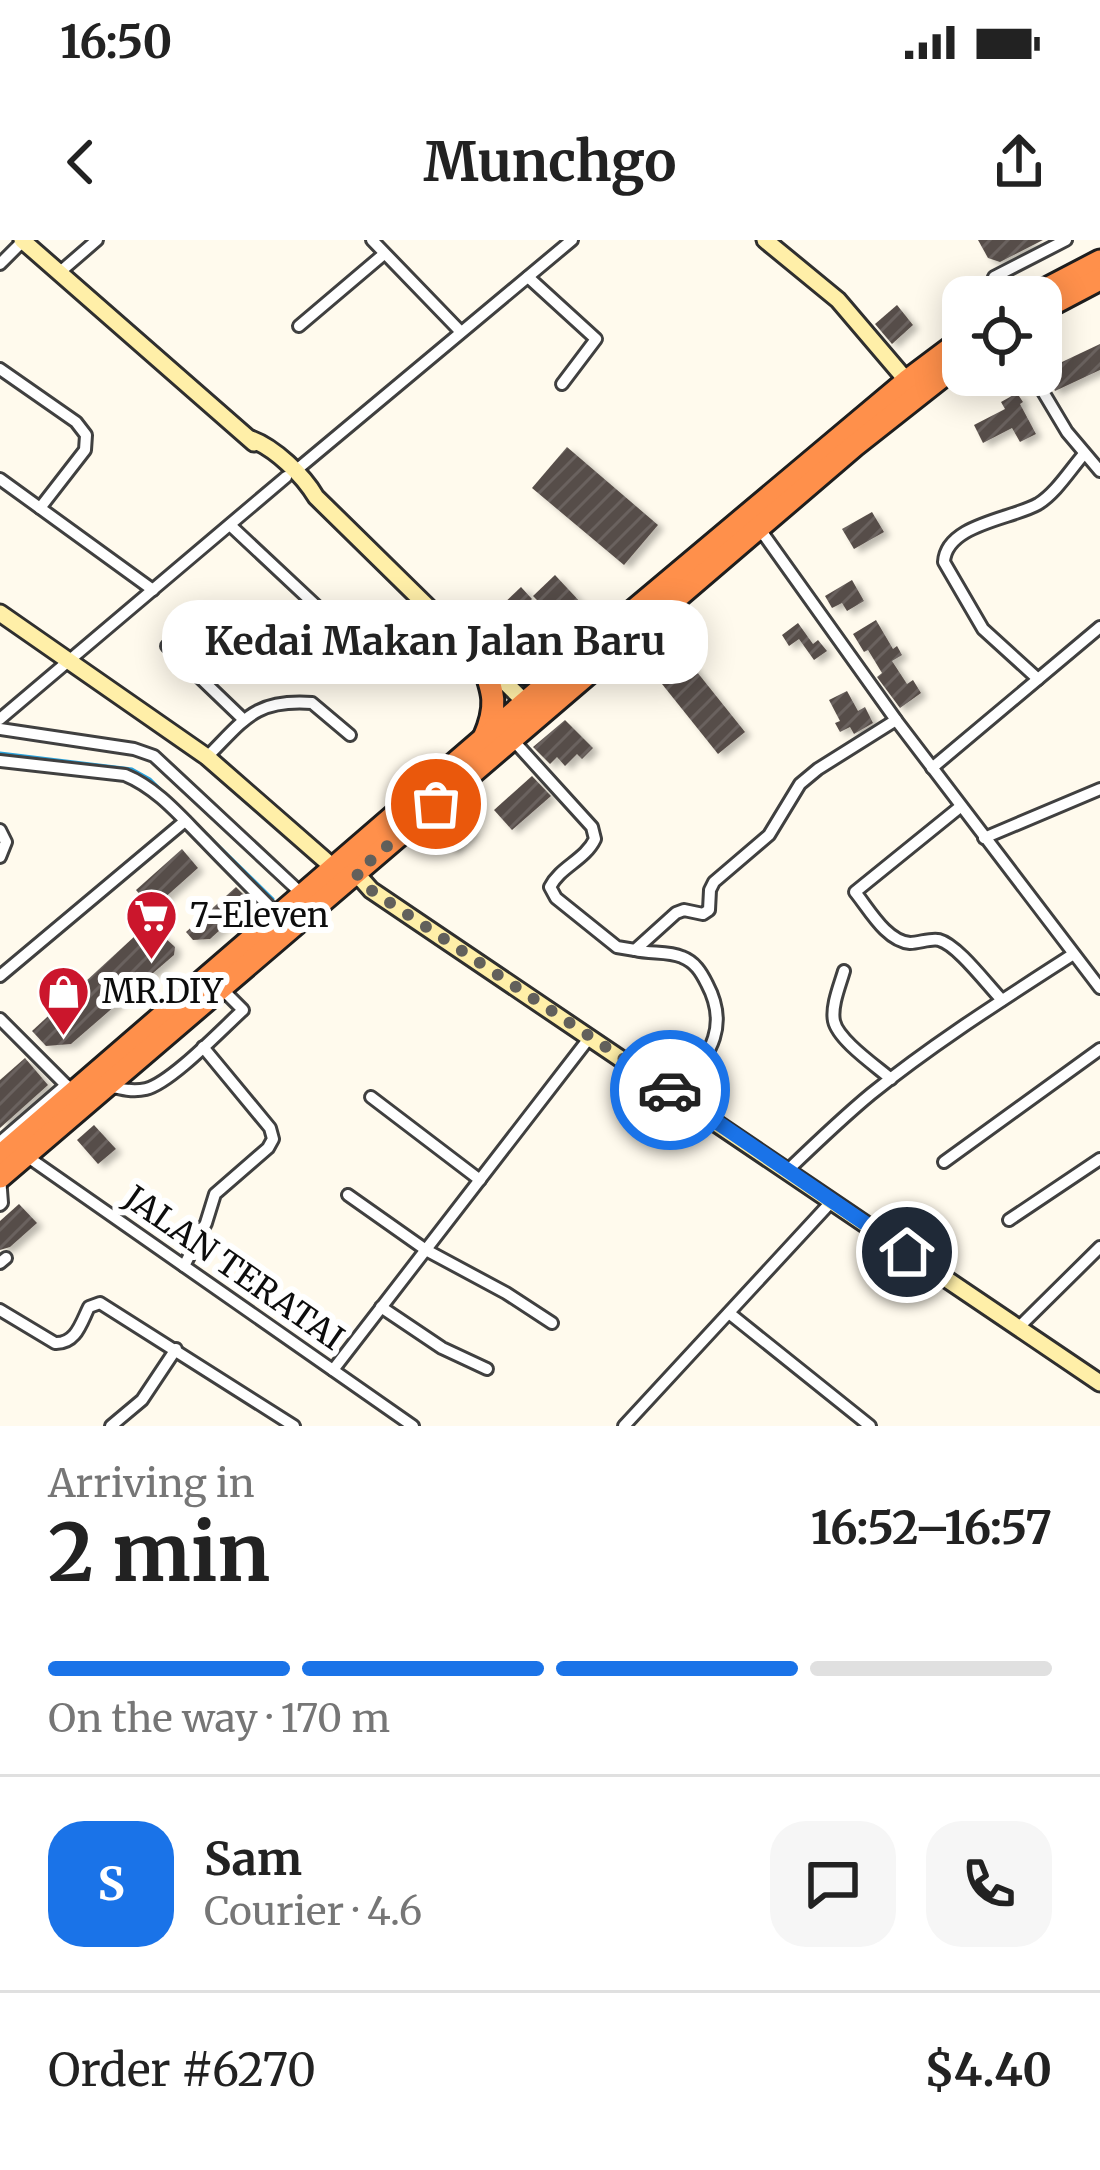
<!DOCTYPE html>
<meta charset="utf-8">
<style>
body{margin:0;font-family:Merriweather,serif;background:#f6f6f6;color:#222;height:100vh;display:flex;flex-direction:column;font-size:45px;white-space:nowrap}
*{box-sizing:border-box;margin:0}
p{font-size:39px;color:#767676}
.icon{flex:none;width:66px;height:66px;fill:none;stroke:currentColor;stroke-width:2;stroke-linecap:round;stroke-linejoin:round}
.map{position:relative;height:1186px;overflow:hidden}
.panel{display:flex;flex-direction:column;background:#fff;flex:1}
.panel>*{flex:none}
.tools{position:absolute;left:942px;top:36px;display:grid;gap:24px}
.tools a{display:grid;place-items:center;width:120px;height:120px;border-radius:24px;background:#fff;box-shadow:0 6px 30px #0003;font-size:60px}
.pin{position:absolute;display:grid;place-items:center;width:102px;height:102px;color:#fff;margin:-51px;border:6px solid #fff;border-radius:50%;box-shadow:0 3px 12px #0007}
.courier{position:absolute;display:grid;place-items:center;width:120px;height:120px;margin:-60px;border:9px solid #1a73e8;border-radius:50%;background:#fff;color:#222;box-shadow:0 3px 15px #0007}
.bubble{position:absolute;height:84px;border-radius:36px;background:#fff;box-shadow:0 6px 30px #0003;font-size:39px;font-weight:700;line-height:84px;text-align:center}
.headline em{font-style:normal;font-weight:700}
.headline div{display:flex;flex-direction:column-reverse}
.headline{display:flex;align-items:center;justify-content:space-between;height:204px;padding:0 48px}
h1{font-size:78px;font-weight:700;line-height:90px}
.bar{display:grid;grid-template-columns:repeat(4,1fr);gap:18px 12px;align-content:center;height:144px;padding:0 48px}
.bar i{height:15px;border-radius:9px;background:#e0e0e0}
.bar .selected{background:#1a73e8}
.bar p{grid-column:span 4}
.line{display:flex;align-items:center;gap:30px;padding:0 48px;border-top:3px solid #e0e0e0}
.line div{flex:1}
.round{display:grid;place-items:center;flex:none;width:126px;height:126px;border-radius:36px;background:#f6f6f6}
.status{display:flex;justify-content:space-between;align-items:center;height:84px;padding:0 60px;background:#fff;direction:ltr}
.status svg{height:33px;fill:currentColor}
header{display:flex;justify-content:space-between;align-items:center;height:156px;padding:0 48px;background:#fff;font-size:54px;font-weight:700}
.map>svg:first-child{display:block}
.lines{fill:none;stroke-linecap:round;stroke-linejoin:round}
.stream{stroke:#2aa2db;stroke-width:3}
.building{fill:url(#building-hatch);filter:url(#shadow)}
.street-casing{stroke:#404040;stroke-width:16}
.secondary-casing{stroke:#2f2f2f;stroke-width:21}
.highway-casing{stroke:#1e1e1e;stroke-width:27}
.street{stroke:#fff;stroke-width:10}
.secondary{stroke:#ffefa8;stroke-width:15}
.highway{stroke:#ff904b;stroke-width:21}
.done{stroke:#62605b;stroke-width:12;stroke-dasharray:0 21.6}
.route{stroke:#1a73e8;stroke-width:15}
.labels{text-anchor:middle;dominant-baseline:central;stroke-width:12;stroke-linejoin:round;paint-order:stroke}
.poi-label{font-size:33px;fill:#0d0d0d;stroke:#fff;text-anchor:start}
.street-label{font-size:33px;fill:#0d0d0d;stroke:#fff}
</style>
<div class="status"><b>16:50</b><svg viewBox="0 0 49 12"><path d="M0 12V9h3v3zM5 12V6h3v6zM10 12V3h3v9zM15 12V0h3v12zM26 1h20v11H26zM47 4h2v5h-2z"/></svg></div>
<header><svg class="icon" aria-label="back" viewBox="0 0 24 24"><path d="M15 5l-7 7 7 7"/></svg>Munchgo<svg class="icon" aria-label="share" viewBox="0 0 24 24"><path d="M12 15V3M7 8l5-5 5 5M5 13v7h14v-7"/></svg></header>
<div class="map">
<svg width="1100" height="1186" viewBox="0 0 1100 1186">
<defs>
<pattern id="building-hatch" width="6" height="6" patternUnits="userSpaceOnUse" patternTransform="scale(3)"><rect width="6" height="6" fill="#574d48"/><path d="M-1 1l2-2M0 6l6-6M5 7l2-2" fill="none" stroke="#6a625e"/></pattern>
<filter id="shadow"><feDropShadow dx="6" dy="4" stdDeviation="3" flood-color="#0004"/></filter>
</defs>
<rect width="100%" height="100%" fill="#fffaed"/>
<g class="lines">
<polyline class="stream" points="0,513 132,529 150,539 273,659"/>
</g>
<g class="building">
<polygon points="978,0 1043,0 1000,22 988,18"/>
<polygon points="897,65 913,85 892,104 875,84"/>
<polygon points="1100,104 1100,130 1055,151 1045,130"/>
<polygon points="1017,153 1023,162 1020,164 1036,194 1020,202 1012,188 983,203 974,185 1005,169 1001,162"/>
<polygon points="567,207 658,285 624,325 532,248"/>
<polygon points="872,272 884,292 854,309 842,289"/>
<polygon points="555,335 583,365 562,386 533,356"/>
<polygon points="852,340 864,361 847,371 842,363 832,368 825,356"/>
<polygon points="521,347 532,359 513,378 501,366"/>
<polygon points="876,380 893,409 897,406 902,415 892,421 907,444 913,440 921,453 900,468 877,437 882,433 868,410 864,412 853,394"/>
<polygon points="798,383 813,404 818,400 827,411 814,420 799,399 789,406 782,395"/>
<polygon points="507,384 528,406 518,416 500,410 491,400"/>
<polygon points="689,422 745,492 718,514 662,444"/>
<polygon points="847,451 858,471 865,467 873,483 854,494 850,487 840,492 835,483 840,481 829,460"/>
<polygon points="565,480 593,508 582,519 577,514 565,526 557,517 550,524 533,507"/>
<polygon points="532,536 551,556 512,590 494,570"/>
<polygon points="453,570 472,592 452,610 433,588"/>
<polygon points="182,609 198,628 152,669 136,650"/>
<polygon points="236,647 251,662 210,699 193,700 186,692"/>
<polygon points="149,683 175,707 174,715 71,804 46,806 32,791"/>
<polygon points="25,818 48,845 0,888 0,840"/>
<polygon points="94,885 116,909 98,924 77,900"/>
<polygon points="19,964 37,983 10,1007 0,1010 0,981"/>
</g>
<g class="lines">
<defs>
<g id="street">
<polyline points="372,0 460,91"/>
<polyline points="0,24 23,1"/>
<polyline points="60,32 97,0"/>
<polyline points="528,37 596,99 562,144"/>
<polyline points="1006,57 994,37 1066,0"/>
<polyline points="299,86 384,14"/>
<polyline points="0,129 76,182 86,195 85,210 40,268"/>
<polyline points="1033,135 1067,192 1100,231"/>
<polyline points="294,232 572,0"/>
<polyline points="0,239 153,350"/>
<polyline points="230,285 341,389"/>
<polyline points="759,288 896,480 1100,748"/>
<polyline points="167,406 244,480"/>
<path d="M 1038,439 L 983,389 L 944,322 C 946,284 1012,279 1038,264 C 1056,253 1070,230 1084,214"/>
<polyline points="0,479 286,237"/>
<polyline points="0,489 134,509 154,516 303,655"/>
<path d="M 513,500 L 592,587 L 595,599 C 585,620 560,627 550,647 L 556,658 L 617,707 L 635,710 L 676,673 L 684,670 L 703,674 L 709,670 L 710,650 L 714,642 L 769,595 L 800,544 L 818,529 L 896,480"/>
<path d="M 207,517 C 245,479 255,459 312,463 L 350,495"/>
<path d="M 0,521 L 125,535 C 157,548 181,577 205,601 C 229,626 254,651 278,675"/>
<polyline points="932,528 1100,387"/>
<path d="M 960,567 L 855,652 C 869,669 886,701 910,703 C 919,703 931,698 939,700 C 958,705 988,746 1002,760"/>
<polyline points="0,590 6,602 0,617"/>
<polyline points="984,598 1100,549"/>
<path d="M 635,710 C 650,714 668,711 682,717 C 695,722 701,732 707,744 C 732,791 705,818 678,855"/>
<path d="M 844,731 C 840,745 831,766 834,781 C 838,800 876,826 891,839"/>
<polyline points="0,736 185,581"/>
<polyline points="0,779 73,852"/>
<path d="M 109,846 C 121,849 133,852 146,849 C 171,843 222,789 243,770 L 221,748"/>
<polyline points="371,857 480,940"/>
<polyline points="0,902 66,845"/>
<polyline points="25,915 413,1186"/>
<polyline points="944,922 1100,809"/>
<path d="M 788,930 C 815,904 842,878 871,854 C 934,803 1004,759 1072,715"/>
<polyline points="348,955 426,1010 506,1053 552,1083"/>
<polyline points="0,965 2,963 0,937"/>
<polyline points="1009,980 1100,919"/>
<polyline points="0,1023 6,1018"/>
<polyline points="184,1026 206,983 215,954 268,908 273,899 270,888 203,807"/>
<polyline points="381,1067 442,1108 487,1129"/>
<path d="M 0,1070 L 55,1103 C 76,1104 81,1083 89,1067 L 100,1063 L 294,1186"/>
<polyline points="729,1073 870,1186"/>
<polyline points="1019,1087 1100,1007"/>
<polyline points="333,1130 590,797"/>
<polyline points="111,1186 142,1160 176,1109"/>
<polyline points="624,1186 832,961"/>
</g>
<g id="secondary">
<polyline points="22,0 254,203"/>
<polyline points="765,0 838,60 907,141"/>
<path d="M 251,199 C 275,208 303,235 316,257 L 529,466"/>
<polyline points="0,373 207,517 334,628"/>
<polyline points="356,633 371,650 1100,1143"/>
</g>
<g id="highway">
<polyline points="1031,57 1100,21"/>
<polyline points="1041,70 1100,39"/>
<path d="M 481,418 C 493,451 499,464 484,498"/>
<path d="M 481,418 C 513,432 526,437 561,430"/>
<polyline points="0,916 563,430 907,141 963,99"/>
<polyline points="0,937 854,206 963,120"/>
</g>
</defs>
<use href="#street" class="street-casing"/>
<use href="#secondary" class="secondary-casing"/>
<use href="#highway" class="highway-casing"/>
<use href="#street" class="street"/>
<use href="#secondary" class="secondary"/>
<use href="#highway" class="highway"/>
</g>
<g class="lines">
<polyline class="done" points="436,564 356,633 371,650 670,850"/>
<polyline class="route" points="670,850 907,1012"/>
</g>
<defs>
<symbol id="supermarket-pin" viewBox="-11 -11 22 30"><path d="M0 17L-7.5 6A9.5 9.5 0 1 1 7.5 6Z" fill="#cb162c" stroke="#fff"/><path d="M-6-5.5h2.5l.6 2H6L4.5 2H-2.5L-4.4-4H-6ZM-1.5 3.2a1.3 1.3 0 1 0 .1 0ZM3 3.2a1.3 1.3 0 1 0 .1 0Z" fill="#fff"/></symbol>
<symbol id="shop-pin" viewBox="-11 -11 22 30"><path d="M0 17L-7.5 6A9.5 9.5 0 1 1 7.5 6Z" fill="#cb162c" stroke="#fff"/><path d="M-5-2.5h2.3a2.7 3.5 0 0 1 5.4 0H5L5.5 6h-11ZM-1.5-2.5h3a1.5 2.3 0 0 0-3 0Z" fill="#fff"/></symbol>
</defs>
<g fill-rule="evenodd">
<use href="#supermarket-pin" x="122" y="646" width="59" height="81"/>
<use href="#shop-pin" x="34" y="722" width="59" height="81"/>
</g>
<g class="labels">
<g class="poi-label">
<text x="190" y="675">7-Eleven</text>
<text x="102" y="751">MR.DIY</text>
</g>
<g class="street-label">
<text transform="translate(234 1028) rotate(35)">JALAN TERATAI</text>
</g>
</g>
</svg>
<div class="tools">
<a><svg class="icon" aria-label="locate" viewBox="0 0 24 24"><circle cx="12" cy="12" r="6"/><path d="M12 2v4M12 18v4M2 12h4M18 12h4"/></svg></a>
</div>
<div class="pin" style="left:436px;top:564px;background:#ea580c"><svg class="icon" aria-label="bag" viewBox="0 0 24 24"><path d="M5 8h14l-1 12H6zM9 8a3 3 0 0 1 6 0"/></svg></div>
<div class="pin" style="left:907px;top:1012px;background:#1f2937"><svg class="icon" aria-label="home" viewBox="0 0 24 24"><path d="M3 11l9-7 9 7M6 9v11h12V9"/></svg></div>
<div class="courier" style="left:670px;top:850px"><svg class="icon" aria-label="car" viewBox="0 0 24 24"><path d="M5 17H2v-5l4-1 3-4h7l3 4 3 1v5h-3M9 17h6M6 11h13"/><circle cx="7" cy="17" r="2"/><circle cx="17" cy="17" r="2"/></svg></div>
<div class="bubble" style="left:162px;top:360px;width:546px">Kedai Makan Jalan Baru</div>
</div>
<section class="panel">
<div class="headline"><div><h1>2 min</h1><p>Arriving in</p></div><em>16:52–16:57</em></div>
<div class="bar"><i class="selected"></i><i class="selected"></i><i class="selected"></i><i></i><p>On the way · 170 m</p></div>
<div class="line" style="height:216px"><b class="round" style="background:#1a73e8;color:#fff">S</b><div><b>Sam</b><p>Courier · 4.6</p></div><a class="round"><svg class="icon" aria-label="chat" viewBox="0 0 24 24"><path d="M4 5h16v11H9l-5 4z"/></svg></a><a class="round"><svg class="icon" aria-label="phone" viewBox="0 0 24 24"><path d="M5 4h4l2 5-3 2q2 4 5 5l2-3 5 2v4C11 20 4 13 5 4z"/></svg></a></div>
<div class="line" style="height:156px"><div>Order #6270</div><b>$4.40</b></div>
</section>
